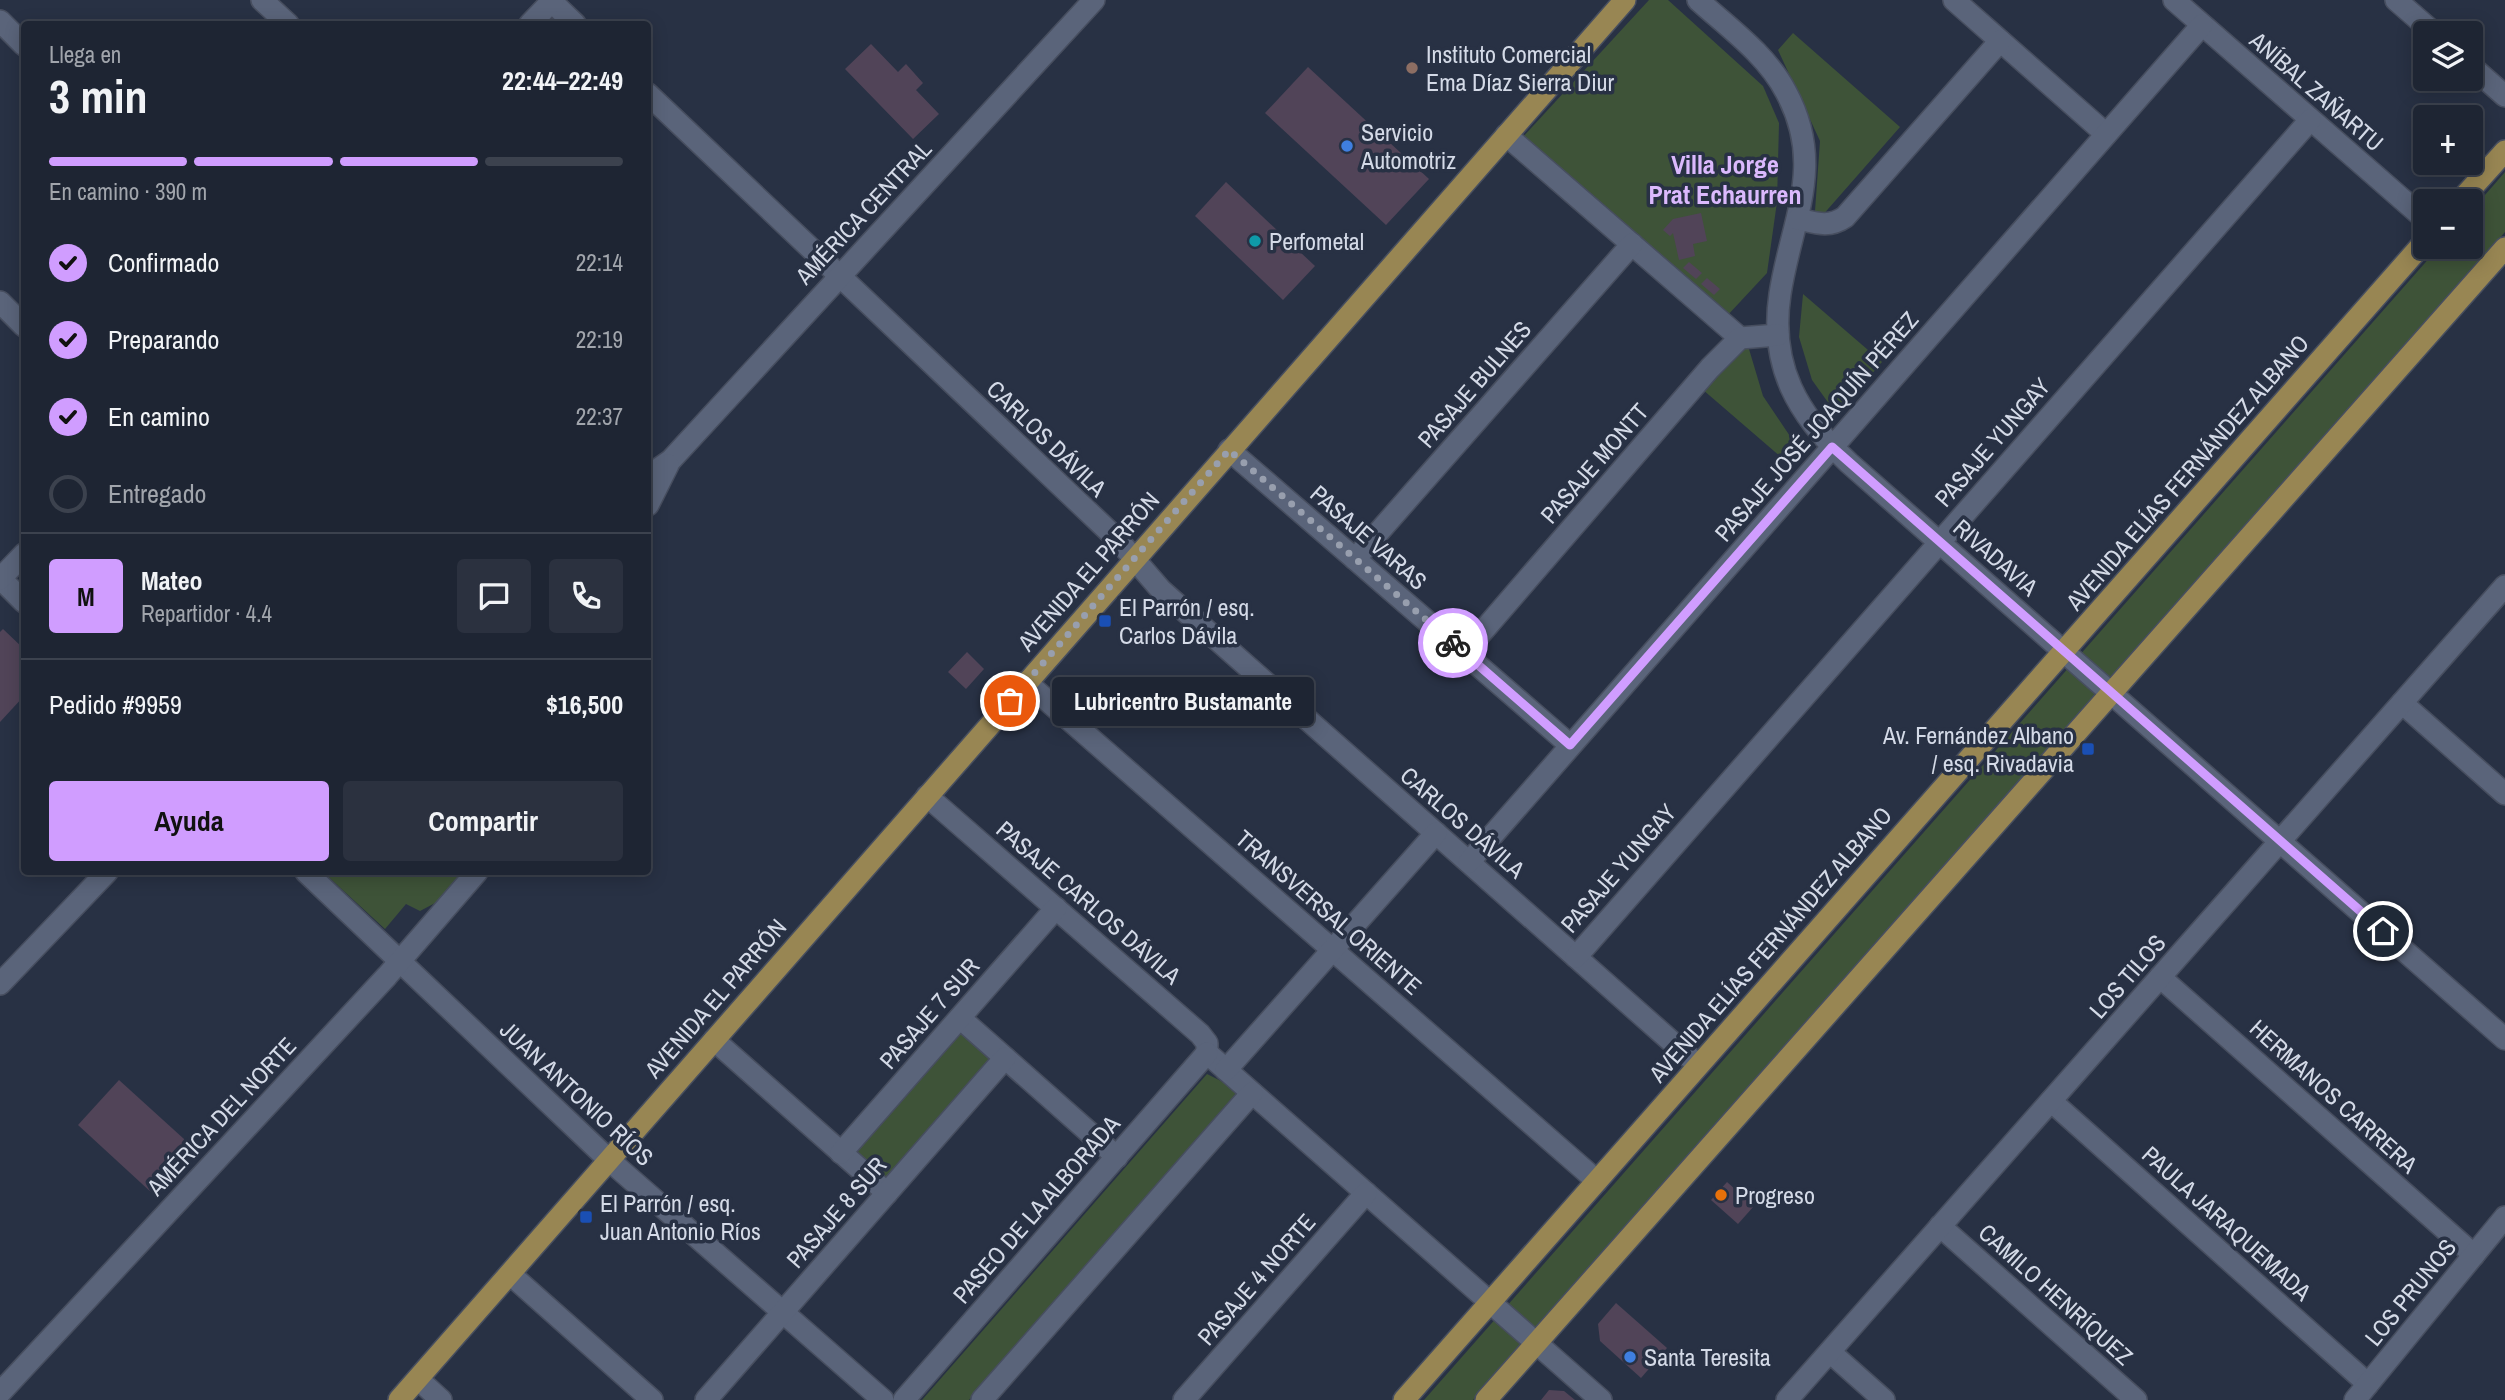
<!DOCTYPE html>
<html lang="es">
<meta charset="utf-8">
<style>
body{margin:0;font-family:"Archivo Narrow",sans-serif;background:#2b313f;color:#f1f3f6;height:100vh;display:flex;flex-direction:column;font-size:26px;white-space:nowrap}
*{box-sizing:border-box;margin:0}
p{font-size:23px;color:#a1a5ac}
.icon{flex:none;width:38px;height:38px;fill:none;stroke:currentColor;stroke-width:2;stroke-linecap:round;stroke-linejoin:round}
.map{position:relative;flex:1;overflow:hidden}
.drawer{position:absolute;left:21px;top:21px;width:630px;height:854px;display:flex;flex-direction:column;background:#1e2533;border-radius:7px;box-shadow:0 4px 18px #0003,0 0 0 2px #3c424e}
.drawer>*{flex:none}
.fabs{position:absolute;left:2413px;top:21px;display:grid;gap:14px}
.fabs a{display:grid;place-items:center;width:70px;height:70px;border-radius:7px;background:#1e2533;box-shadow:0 4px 18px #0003,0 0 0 2px #3c424e;font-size:35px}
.pin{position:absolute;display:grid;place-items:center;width:60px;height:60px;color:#fff;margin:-30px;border:4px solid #fff;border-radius:50%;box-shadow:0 2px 7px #0007}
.courier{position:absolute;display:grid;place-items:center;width:70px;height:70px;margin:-35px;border:5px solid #d09dff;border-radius:50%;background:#fff;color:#222;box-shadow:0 2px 9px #0007}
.bubble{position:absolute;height:49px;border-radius:7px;background:#1e2533;box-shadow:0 4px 18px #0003,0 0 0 2px #3c424e;font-size:23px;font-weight:700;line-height:49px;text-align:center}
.summary em{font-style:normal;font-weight:700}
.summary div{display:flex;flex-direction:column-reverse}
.summary{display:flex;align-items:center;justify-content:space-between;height:119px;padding:0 28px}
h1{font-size:46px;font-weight:700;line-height:52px}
.bar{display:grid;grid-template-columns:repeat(4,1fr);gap:10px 7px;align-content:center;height:84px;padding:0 28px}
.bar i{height:9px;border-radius:5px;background:#3c424e}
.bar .active{background:#d09dff}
.bar p{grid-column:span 4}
.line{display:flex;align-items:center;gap:18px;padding:0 28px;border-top:2px solid #3c424e}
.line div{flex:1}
.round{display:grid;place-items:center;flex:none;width:74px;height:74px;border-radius:7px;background:#2b313f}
ol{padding:0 28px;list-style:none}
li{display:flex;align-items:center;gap:21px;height:77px}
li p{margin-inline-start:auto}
li .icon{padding:7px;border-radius:50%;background:#d09dff;color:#111;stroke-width:4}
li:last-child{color:#a1a5ac}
li i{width:38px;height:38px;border:4px solid #3c424e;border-radius:50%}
.action{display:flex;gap:14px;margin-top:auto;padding:14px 28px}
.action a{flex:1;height:80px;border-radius:7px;background:#d09dff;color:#111;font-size:28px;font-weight:700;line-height:80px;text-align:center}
.action a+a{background:#2b313f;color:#f1f3f6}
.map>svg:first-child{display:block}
.green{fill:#3e5338}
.building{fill:#514458}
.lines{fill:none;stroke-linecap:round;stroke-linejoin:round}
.minor-casing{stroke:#474e5f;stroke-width:24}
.major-casing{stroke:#474e5f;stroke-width:24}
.minor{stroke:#5a647a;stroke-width:21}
.major{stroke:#988653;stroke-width:21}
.done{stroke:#989fae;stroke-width:7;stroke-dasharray:0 12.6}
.route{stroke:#d09dff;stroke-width:9}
.education-dot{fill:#8d6e63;stroke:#283144;stroke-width:2.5}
.shop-dot{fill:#3f7fe0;stroke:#283144;stroke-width:2.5}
.culture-dot{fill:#0f9aa8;stroke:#283144;stroke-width:2.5}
.transit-dot{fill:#1a4fb4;stroke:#283144;stroke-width:2.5}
.food-dot{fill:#e8710a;stroke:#283144;stroke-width:2.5}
.labels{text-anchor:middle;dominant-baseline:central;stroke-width:7;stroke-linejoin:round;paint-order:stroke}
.poi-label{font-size:24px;fill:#d4dae7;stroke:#283144;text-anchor:start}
.street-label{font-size:24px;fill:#d4dae7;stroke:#283144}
.neighbourhood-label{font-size:26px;font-weight:bold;fill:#dbb9fd;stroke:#283144}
</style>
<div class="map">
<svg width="2505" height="1400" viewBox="0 0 2505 1400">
<rect width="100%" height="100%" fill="#283144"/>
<g class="green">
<polygon points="1649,0 1668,0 1763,86 1779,123 1777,202 1767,273 1726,317 1521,139"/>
<polygon points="1793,33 1900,127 1814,225 1820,141 1778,50"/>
<polygon points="2505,172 2505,232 1473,1400 1424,1400 2439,247 2471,247 2471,211"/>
<polygon points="1803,294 1882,362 1837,415 1812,380 1799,337"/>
<polygon points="1746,339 1763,396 1800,451 1790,465 1702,389"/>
<polygon points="323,872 463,872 439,901 420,911 406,904 385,929"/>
<polygon points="960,1030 995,1061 889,1182 854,1151"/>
<polygon points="1207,1074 1239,1090 969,1400 922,1400"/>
</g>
<g class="building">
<polygon points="871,44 898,72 906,64 923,83 916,90 939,114 913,139 845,69"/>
<polygon points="1308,67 1429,179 1386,225 1265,113"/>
<polygon points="1226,182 1315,266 1283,300 1195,216"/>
<polygon points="1701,213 1707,241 1693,244 1695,256 1679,260 1673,233 1670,236 1663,230 1673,219"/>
<polygon points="1689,262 1702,273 1696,279 1683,268"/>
<polygon points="1707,278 1720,289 1714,295 1701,284"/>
<polygon points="3,629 24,649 24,696 0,722 0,632"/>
<polygon points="967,652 984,669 966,689 948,672"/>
<polygon points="119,1080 195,1149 153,1194 78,1125"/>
<polygon points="1727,1182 1754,1206 1738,1224 1711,1200"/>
<polygon points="1616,1303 1667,1348 1641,1378 1600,1341 1598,1324"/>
<polygon points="1549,1390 1564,1391 1575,1400 1541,1400"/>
</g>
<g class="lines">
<defs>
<g id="minor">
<polyline points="262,0 288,24"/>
<polyline points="550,0 575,24"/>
<path d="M 1698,0 C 1729,28 1767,55 1786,92 C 1826,166 1791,221 1780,294 C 1769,367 1798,415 1849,463 L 2505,1039"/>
<polyline points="1954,0 2106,134"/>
<polyline points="2174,0 2426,220"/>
<polyline points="2396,0 2434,33"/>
<polyline points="0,21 24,45"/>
<polyline points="530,24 553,0"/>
<polyline points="2471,66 2505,96"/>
<polyline points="648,94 1118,540 1161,590 1698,1065"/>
<polyline points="1506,135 1740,338"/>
<path d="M 1798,219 C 1816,223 1829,228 1845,217 L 2000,41"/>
<polyline points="0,302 24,326"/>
<polyline points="1229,450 1570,745"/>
<polyline points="648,476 671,460 1094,0"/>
<polyline points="648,505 668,465"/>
<polyline points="1355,559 1632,244"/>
<polyline points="0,578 24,602"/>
<polyline points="0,579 24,554"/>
<polyline points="1464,653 1710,368 1740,338 1778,335"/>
<polyline points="1026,682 1597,1181"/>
<polyline points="2402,703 2505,794"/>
<polyline points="927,796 1200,1034 1207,1043 1207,1053"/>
<polyline points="1469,862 2202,25"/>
<polyline points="306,872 609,1160 883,1400"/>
<polyline points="1576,957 2310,120"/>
<polyline points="2160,977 2474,1255"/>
<polyline points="0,984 107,872"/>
<polyline points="960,1018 1117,1157"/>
<polyline points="714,1040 887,1193"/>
<polyline points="1207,1053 1601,1400"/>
<polyline points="1226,1070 1436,833"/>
<polyline points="2051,1101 2368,1384"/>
<polyline points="841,1153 1056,908"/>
<polyline points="1940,1226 2136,1400"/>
<polyline points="510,1274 652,1400"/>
<polyline points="1830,1352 1884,1400"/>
<polyline points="418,1379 441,1400"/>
<polyline points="0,1393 387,976 477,872"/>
<polyline points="706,1400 1005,1058"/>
<polyline points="904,1400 1207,1053"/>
<polyline points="982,1400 1252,1093"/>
<polyline points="1184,1400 1366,1193"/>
<polyline points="1787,1400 2505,586"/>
<polyline points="2355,1400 2505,1217"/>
</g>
<g id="major">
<polyline points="2460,201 2505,151"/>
<polyline points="399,1400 1625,0"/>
<polyline points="1404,1400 2426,240"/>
<polyline points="1486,1400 2505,248"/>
</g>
</defs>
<use href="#minor" class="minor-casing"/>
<use href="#major" class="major-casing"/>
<use href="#minor" class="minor"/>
<use href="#major" class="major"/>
</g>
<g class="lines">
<polyline class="done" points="1010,701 1229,450 1453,643"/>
<polyline class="route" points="1453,643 1570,745 1832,447 2383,931"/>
</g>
<circle class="education-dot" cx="1412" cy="68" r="7"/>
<g class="shop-dot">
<circle cx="1347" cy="146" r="7"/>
<circle cx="1630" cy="1357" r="7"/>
</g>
<circle class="culture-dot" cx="1255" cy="241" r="7"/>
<g class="transit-dot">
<rect x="1098" y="614" width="14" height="14" rx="3.5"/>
<rect x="2081" y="742" width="14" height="14" rx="3.5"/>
<rect x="579" y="1210" width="14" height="14" rx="3.5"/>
</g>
<circle class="food-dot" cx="1721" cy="1195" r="7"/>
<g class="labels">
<g class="poi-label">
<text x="1426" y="54">Instituto Comercial<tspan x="1426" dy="28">Ema Díaz Sierra Diur</tspan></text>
<text x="1361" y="132">Servicio<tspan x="1361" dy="28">Automotriz</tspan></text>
<text x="1269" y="241">Perfometal</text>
<text x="1119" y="607">El Parrón / esq.<tspan x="1119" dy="28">Carlos Dávila</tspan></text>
<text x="2074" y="735" text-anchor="end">Av. Fernández Albano<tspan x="2074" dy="28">/ esq. Rivadavia</tspan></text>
<text x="1735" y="1195">Progreso</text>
<text x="600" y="1203">El Parrón / esq.<tspan x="600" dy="28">Juan Antonio Ríos</tspan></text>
<text x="1644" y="1357">Santa Teresita</text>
</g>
<g class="street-label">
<text transform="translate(2317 91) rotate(41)">ANÍBAL ZAÑARTU</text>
<text transform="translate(863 212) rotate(-47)">AMÉRICA CENTRAL</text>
<text transform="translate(1474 384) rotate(-49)">PASAJE BULNES</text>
<text transform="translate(1816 426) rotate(-49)">PASAJE JOSÉ JOAQUÍN PÉREZ</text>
<text transform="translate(1047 438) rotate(44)">CARLOS DÁVILA</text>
<text transform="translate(1992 442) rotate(-49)">PASAJE YUNGAY</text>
<text transform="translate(1594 463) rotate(-49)">PASAJE MONTT</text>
<text transform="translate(2187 472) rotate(-49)">AVENIDA ELÍAS FERNÁNDEZ ALBANO</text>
<text transform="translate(1369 537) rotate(41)">PASAJE VARAS</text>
<text transform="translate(1996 557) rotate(41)">RIVADAVIA</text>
<text transform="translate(1088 571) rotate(-49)">AVENIDA EL PARRÓN</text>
<text transform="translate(1463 822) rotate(41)">CARLOS DÁVILA</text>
<text transform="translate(1618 868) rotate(-49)">PASAJE YUNGAY</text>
<text transform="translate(1089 902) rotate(41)">PASAJE CARLOS DÁVILA</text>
<text transform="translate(1329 912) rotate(41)">TRANSVERSAL ORIENTE</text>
<text transform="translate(1770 944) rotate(-49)">AVENIDA ELÍAS FERNÁNDEZ ALBANO</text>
<text transform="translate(2127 976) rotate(-49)">LOS TILOS</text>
<text transform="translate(715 998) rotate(-49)">AVENIDA EL PARRÓN</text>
<text transform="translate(929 1013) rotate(-49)">PASAJE 7 SUR</text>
<text transform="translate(577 1093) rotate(43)">JUAN ANTONIO RÍOS</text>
<text transform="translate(2334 1096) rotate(42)">HERMANOS CARRERA</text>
<text transform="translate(221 1116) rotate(-47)">AMÉRICA DEL NORTE</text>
<text transform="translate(1036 1209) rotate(-49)">PASEO DE LA ALBORADA</text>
<text transform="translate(836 1212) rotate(-49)">PASAJE 8 SUR</text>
<text transform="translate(2227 1223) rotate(42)">PAULA JARAQUEMADA</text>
<text transform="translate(1256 1279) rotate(-49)">PASAJE 4 NORTE</text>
<text transform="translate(2410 1292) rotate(-51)">LOS PRUNOS</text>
<text transform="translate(2056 1294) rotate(42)">CAMILO HENRÍQUEZ</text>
</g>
<g class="neighbourhood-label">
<text x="1725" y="164">Villa Jorge<tspan x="1725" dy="30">Prat Echaurren</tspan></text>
</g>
</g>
</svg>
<div class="fabs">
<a><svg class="icon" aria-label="layers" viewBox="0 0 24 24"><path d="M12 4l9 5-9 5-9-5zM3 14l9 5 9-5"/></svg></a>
<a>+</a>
<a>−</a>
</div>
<div class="pin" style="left:1010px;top:701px;background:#ea580c"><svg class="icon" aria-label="bag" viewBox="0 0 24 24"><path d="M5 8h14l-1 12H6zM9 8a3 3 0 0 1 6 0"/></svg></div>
<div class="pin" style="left:2383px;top:931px;background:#1f2937"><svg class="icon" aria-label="home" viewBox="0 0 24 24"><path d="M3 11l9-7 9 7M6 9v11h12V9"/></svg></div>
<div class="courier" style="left:1453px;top:643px"><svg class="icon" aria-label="bike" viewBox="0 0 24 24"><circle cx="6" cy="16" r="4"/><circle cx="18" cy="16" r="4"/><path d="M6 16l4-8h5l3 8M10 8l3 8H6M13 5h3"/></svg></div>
<div class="bubble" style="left:1052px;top:677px;width:262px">Lubricentro Bustamante</div>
<section class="drawer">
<div class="summary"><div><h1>3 min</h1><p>Llega en</p></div><em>22:44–22:49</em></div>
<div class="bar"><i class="active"></i><i class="active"></i><i class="active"></i><i></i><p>En camino · 390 m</p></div>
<ol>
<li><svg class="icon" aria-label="check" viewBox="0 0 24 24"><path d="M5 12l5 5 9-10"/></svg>Confirmado<p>22:14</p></li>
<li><svg class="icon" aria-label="check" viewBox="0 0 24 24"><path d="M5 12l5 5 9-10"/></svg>Preparando<p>22:19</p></li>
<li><svg class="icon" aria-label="check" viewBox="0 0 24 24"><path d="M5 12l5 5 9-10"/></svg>En camino<p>22:37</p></li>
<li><i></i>Entregado</li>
</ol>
<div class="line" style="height:126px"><b class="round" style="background:#d09dff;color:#111">M</b><div><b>Mateo</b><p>Repartidor · 4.4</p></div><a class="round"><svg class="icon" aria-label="chat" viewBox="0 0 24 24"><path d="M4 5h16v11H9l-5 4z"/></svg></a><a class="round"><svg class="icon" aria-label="phone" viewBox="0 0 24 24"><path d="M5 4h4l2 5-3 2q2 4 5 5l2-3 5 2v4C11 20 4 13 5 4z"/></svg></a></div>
<div class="line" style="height:91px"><div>Pedido #9959</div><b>$16,500</b></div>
<div class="action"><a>Ayuda</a><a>Compartir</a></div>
</section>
</div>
